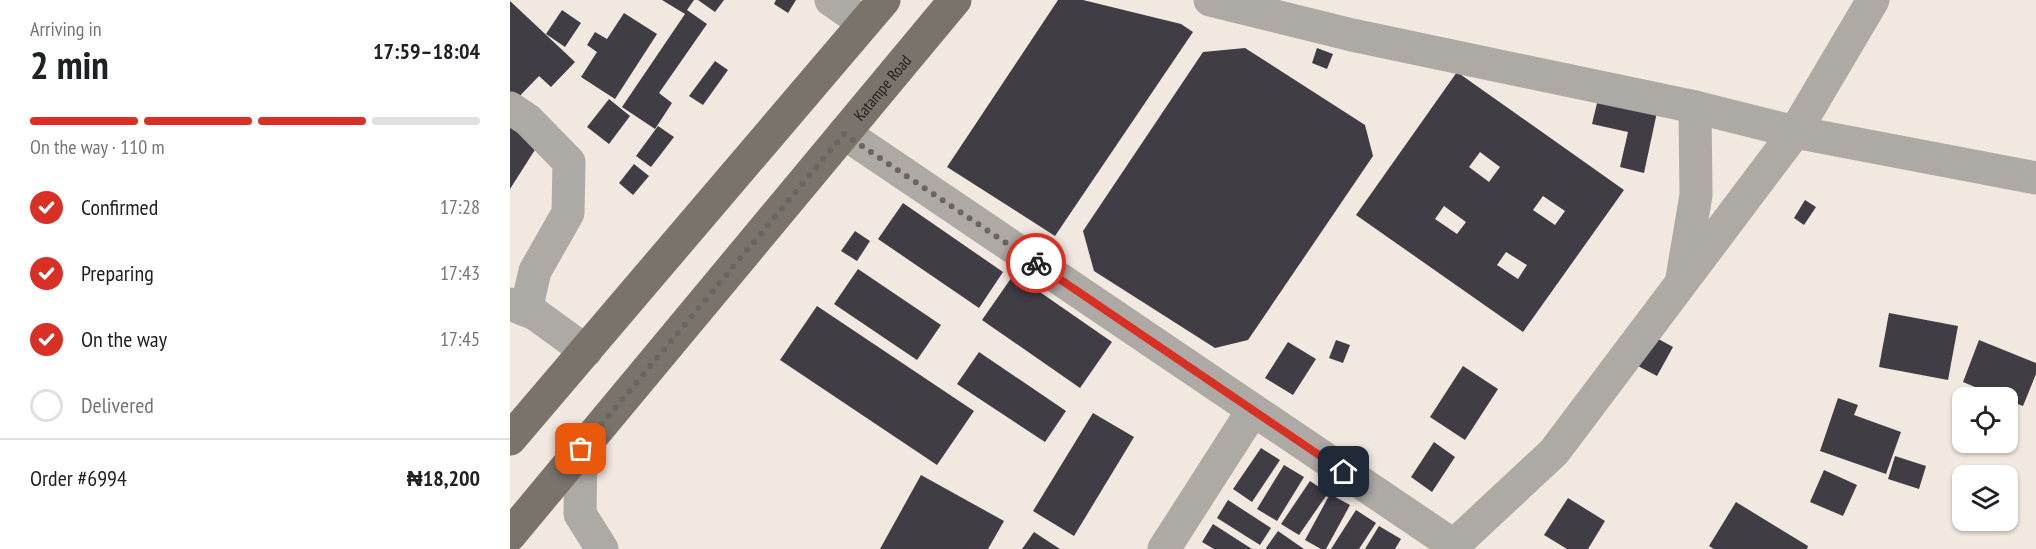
<!DOCTYPE html>
<meta charset="utf-8">
<style>
body{margin:0;font-family:"PT Sans Narrow",sans-serif;background:#f2f2f2;color:#202124;height:100vh;display:flex;flex-direction:column;font-size:22px;white-space:nowrap}
*{box-sizing:border-box;margin:0}
p{font-size:20px;color:#757577}
.icon{flex:none;width:33px;height:33px;fill:none;stroke:currentColor;stroke-width:2;stroke-linecap:round;stroke-linejoin:round}
.map{position:relative;flex:1;overflow:hidden}
.panel{display:flex;flex-direction:column;background:#fff;width:510px}
.panel>*{flex:none}
.controls{position:absolute;left:1442px;top:387px;display:grid;gap:12px}
.controls a{display:grid;place-items:center;width:66px;height:66px;border-radius:12px;background:#fff;box-shadow:0 2px 4px #0004;font-size:30px}
.pin{position:absolute;display:grid;place-items:center;width:51px;height:51px;color:#fff;margin:-26px;border-radius:12px;box-shadow:0 3px 9px #0006}
.courier{position:absolute;display:grid;place-items:center;width:60px;height:60px;margin:-30px;border:4px solid #d93025;border-radius:50%;background:#fff;color:#222;box-shadow:0 2px 8px #0007}
.summary em{font-style:normal;font-weight:700}
.summary div{display:flex;flex-direction:column-reverse}
.summary{display:flex;align-items:center;justify-content:space-between;height:102px;padding:0 30px}
h1{font-size:39px;font-weight:700;line-height:45px}
.bar{display:grid;grid-template-columns:repeat(4,1fr);gap:9px 6px;align-content:center;height:72px;padding:0 30px}
.bar i{height:8px;border-radius:4px;background:#e0e0e0}
.bar .active{background:#d93025}
.bar p{grid-column:span 4}
.line{display:flex;align-items:center;gap:15px;padding:0 30px;border-top:2px solid #e0e0e0}
.line div{flex:1}
ol{padding:0 30px;list-style:none}
li{display:flex;align-items:center;gap:18px;height:66px}
li p{margin-inline-start:auto}
li .icon{padding:6px;border-radius:50%;background:#d93025;color:#fff;stroke-width:4}
li:last-child{color:#757577}
li i{width:33px;height:33px;border:3px solid #e0e0e0;border-radius:50%}
main{display:flex;flex:1;min-height:0}
.map>svg:first-child{display:block}
.building{fill:#413d45;fill-rule:evenodd}
.lines{fill:none;stroke-linecap:round;stroke-linejoin:round}
.minor{stroke:#ada9a5;stroke-width:33}
.major{stroke:#7a736c;stroke-width:33}
.done{stroke:#6a6560;stroke-width:6;stroke-dasharray:0 10.8}
.route{stroke:#d93025;stroke-width:8}
.labels{text-anchor:middle;dominant-baseline:central;stroke-width:6;stroke-linejoin:round;paint-order:stroke}
.street-label{font-size:16px;fill:#221f1c;stroke:#f1e8df}
</style>
<main>
<section class="panel">
<div class="summary"><div><h1>2 min</h1><p>Arriving in</p></div><em>17:59–18:04</em></div>
<div class="bar"><i class="active"></i><i class="active"></i><i class="active"></i><i></i><p>On the way · 110 m</p></div>
<ol>
<li><svg class="icon" aria-label="check" viewBox="0 0 24 24"><path d="M5 12l5 5 9-10"/></svg>Confirmed<p>17:28</p></li>
<li><svg class="icon" aria-label="check" viewBox="0 0 24 24"><path d="M5 12l5 5 9-10"/></svg>Preparing<p>17:43</p></li>
<li><svg class="icon" aria-label="check" viewBox="0 0 24 24"><path d="M5 12l5 5 9-10"/></svg>On the way<p>17:45</p></li>
<li><i></i>Delivered</li>
</ol>
<div class="line" style="height:78px"><div>Order #6994</div><b>₦18,200</b></div>
</section>
<div class="map">
<svg width="1526" height="549" viewBox="0 0 1526 549">
<rect width="100%" height="100%" fill="#f1e8df"/>
<g class="building">
<polygon points="152,0 184,0 177,10 197,24 149,93 162,103 145,129 112,107 175,14"/>
<polygon points="188,0 214,0 205,12"/>
<polygon points="266,0 286,0 278,13 264,4"/>
<polygon points="548,0 573,0 671,24 683,32 545,236 437,167"/>
<polygon points="0,1 65,62 41,87 29,76 0,106"/>
<polygon points="52,10 71,23 55,47 36,34"/>
<polygon points="114,13 147,34 105,99 71,77 87,52 77,45 85,32 97,39"/>
<polygon points="735,48 855,125 863,156 738,340 705,348 584,271 573,231 693,52"/>
<polygon points="807,48 823,54 817,69 802,63"/>
<polygon points="205,61 218,70 193,105 179,96"/>
<path d="M 947,72 L 1114,190 L 1013,332 L 846,215 ZM 970,152 L 990,167 L 979,182 L 959,167 ZM 1033,196 L 1055,211 L 1045,225 L 1023,210 ZM 934,206 L 956,222 L 947,234 L 925,219 ZM 996,252 L 1017,265 L 1008,279 L 987,265 Z"/>
<polygon points="99,99 120,116 99,144 77,127"/>
<polygon points="1088,99 1147,112 1134,173 1110,167 1118,132 1082,124"/>
<polygon points="0,113 28,145 0,189"/>
<polygon points="148,126 164,137 141,167 126,156"/>
<polygon points="124,164 139,176 123,195 109,183"/>
<polygon points="1295,200 1306,207 1294,225 1284,218"/>
<polygon points="393,203 493,272 469,308 368,239"/>
<polygon points="345,231 360,241 347,261 331,251"/>
<polygon points="348,269 431,325 407,360 324,304"/>
<polygon points="504,274 602,342 570,388 472,320"/>
<polygon points="307,306 464,411 427,465 270,360"/>
<polygon points="1379,313 1448,326 1438,380 1369,367"/>
<polygon points="1143,336 1163,347 1147,376 1128,366"/>
<polygon points="826,340 840,345 833,363 819,358"/>
<polygon points="1469,340 1526,363 1526,374 1513,406 1497,400 1497,398 1491,398 1453,382"/>
<polygon points="778,342 806,359 783,395 755,378"/>
<polygon points="469,352 556,411 535,442 447,384"/>
<polygon points="953,366 988,389 955,440 920,417"/>
<polygon points="1328,398 1348,405 1344,415 1391,432 1376,474 1310,451"/>
<polygon points="583,413 624,437 564,536 523,511"/>
<polygon points="924,442 945,457 922,492 901,477"/>
<polygon points="751,448 770,460 742,502 723,489"/>
<polygon points="1385,456 1416,466 1409,489 1378,479"/>
<polygon points="774,465 794,477 767,521 747,509"/>
<polygon points="1314,470 1347,485 1333,516 1300,502"/>
<polygon points="411,475 494,521 478,549 370,549"/>
<polygon points="800,481 818,493 789,535 771,524"/>
<polygon points="820,494 840,505 816,549 811,549 795,540"/>
<polygon points="1058,498 1095,521 1078,549 1057,549 1034,535"/>
<polygon points="718,500 761,528 750,545 707,518"/>
<polygon points="1226,502 1298,546 1297,549 1204,549 1199,546"/>
<polygon points="846,510 866,523 849,549 821,549"/>
<polygon points="703,524 742,549 704,549 692,542"/>
<polygon points="869,526 891,539 885,549 855,549"/>
<polygon points="768,531 794,549 757,549 756,548"/>
<polygon points="524,532 550,549 512,549"/>
</g>
<g class="lines">
<g class="minor">
<polyline points="321,0 354,23"/>
<polyline points="700,0 842,35 1185,107 1285,132 1526,178"/>
<polyline points="0,108 18,120 59,162 58,213 25,271 16,310"/>
<polyline points="334,133 943,545"/>
<polyline points="1172,278 1186,195 1185,107"/>
<polyline points="0,304 25,314 76,351"/>
<polyline points="71,449 70,514 92,549"/>
<polyline points="654,549 743,410"/>
<polyline points="940,549 1044,452 1285,132 1363,0"/>
</g>
<g class="major">
<polyline points="0,439 374,0"/>
<path id="s1" d="M 0,535 L 445,0"/>
</g>
</g>
<g class="lines">
<polyline class="done" points="71,449 334,134 526,263"/>
<polyline class="route" points="526,263 834,472"/>
</g>
<g class="labels">
<g class="street-label">
<text stroke="none"><textPath href="#s1" startOffset="582">Katampe Road</textPath></text>
</g>
</g>
</svg>
<div class="controls">
<a><svg class="icon" aria-label="locate" viewBox="0 0 24 24"><circle cx="12" cy="12" r="6"/><path d="M12 2v4M12 18v4M2 12h4M18 12h4"/></svg></a>
<a><svg class="icon" aria-label="layers" viewBox="0 0 24 24"><path d="M12 4l9 5-9 5-9-5zM3 14l9 5 9-5"/></svg></a>
</div>
<div class="pin" style="left:71px;top:449px;background:#ea580c"><svg class="icon" aria-label="bag" viewBox="0 0 24 24"><path d="M5 8h14l-1 12H6zM9 8a3 3 0 0 1 6 0"/></svg></div>
<div class="pin" style="left:834px;top:472px;background:#1f2937"><svg class="icon" aria-label="home" viewBox="0 0 24 24"><path d="M3 11l9-7 9 7M6 9v11h12V9"/></svg></div>
<div class="courier" style="left:526px;top:263px"><svg class="icon" aria-label="bike" viewBox="0 0 24 24"><circle cx="6" cy="16" r="4"/><circle cx="18" cy="16" r="4"/><path d="M6 16l4-8h5l3 8M10 8l3 8H6M13 5h3"/></svg></div>
</div>
</main>
